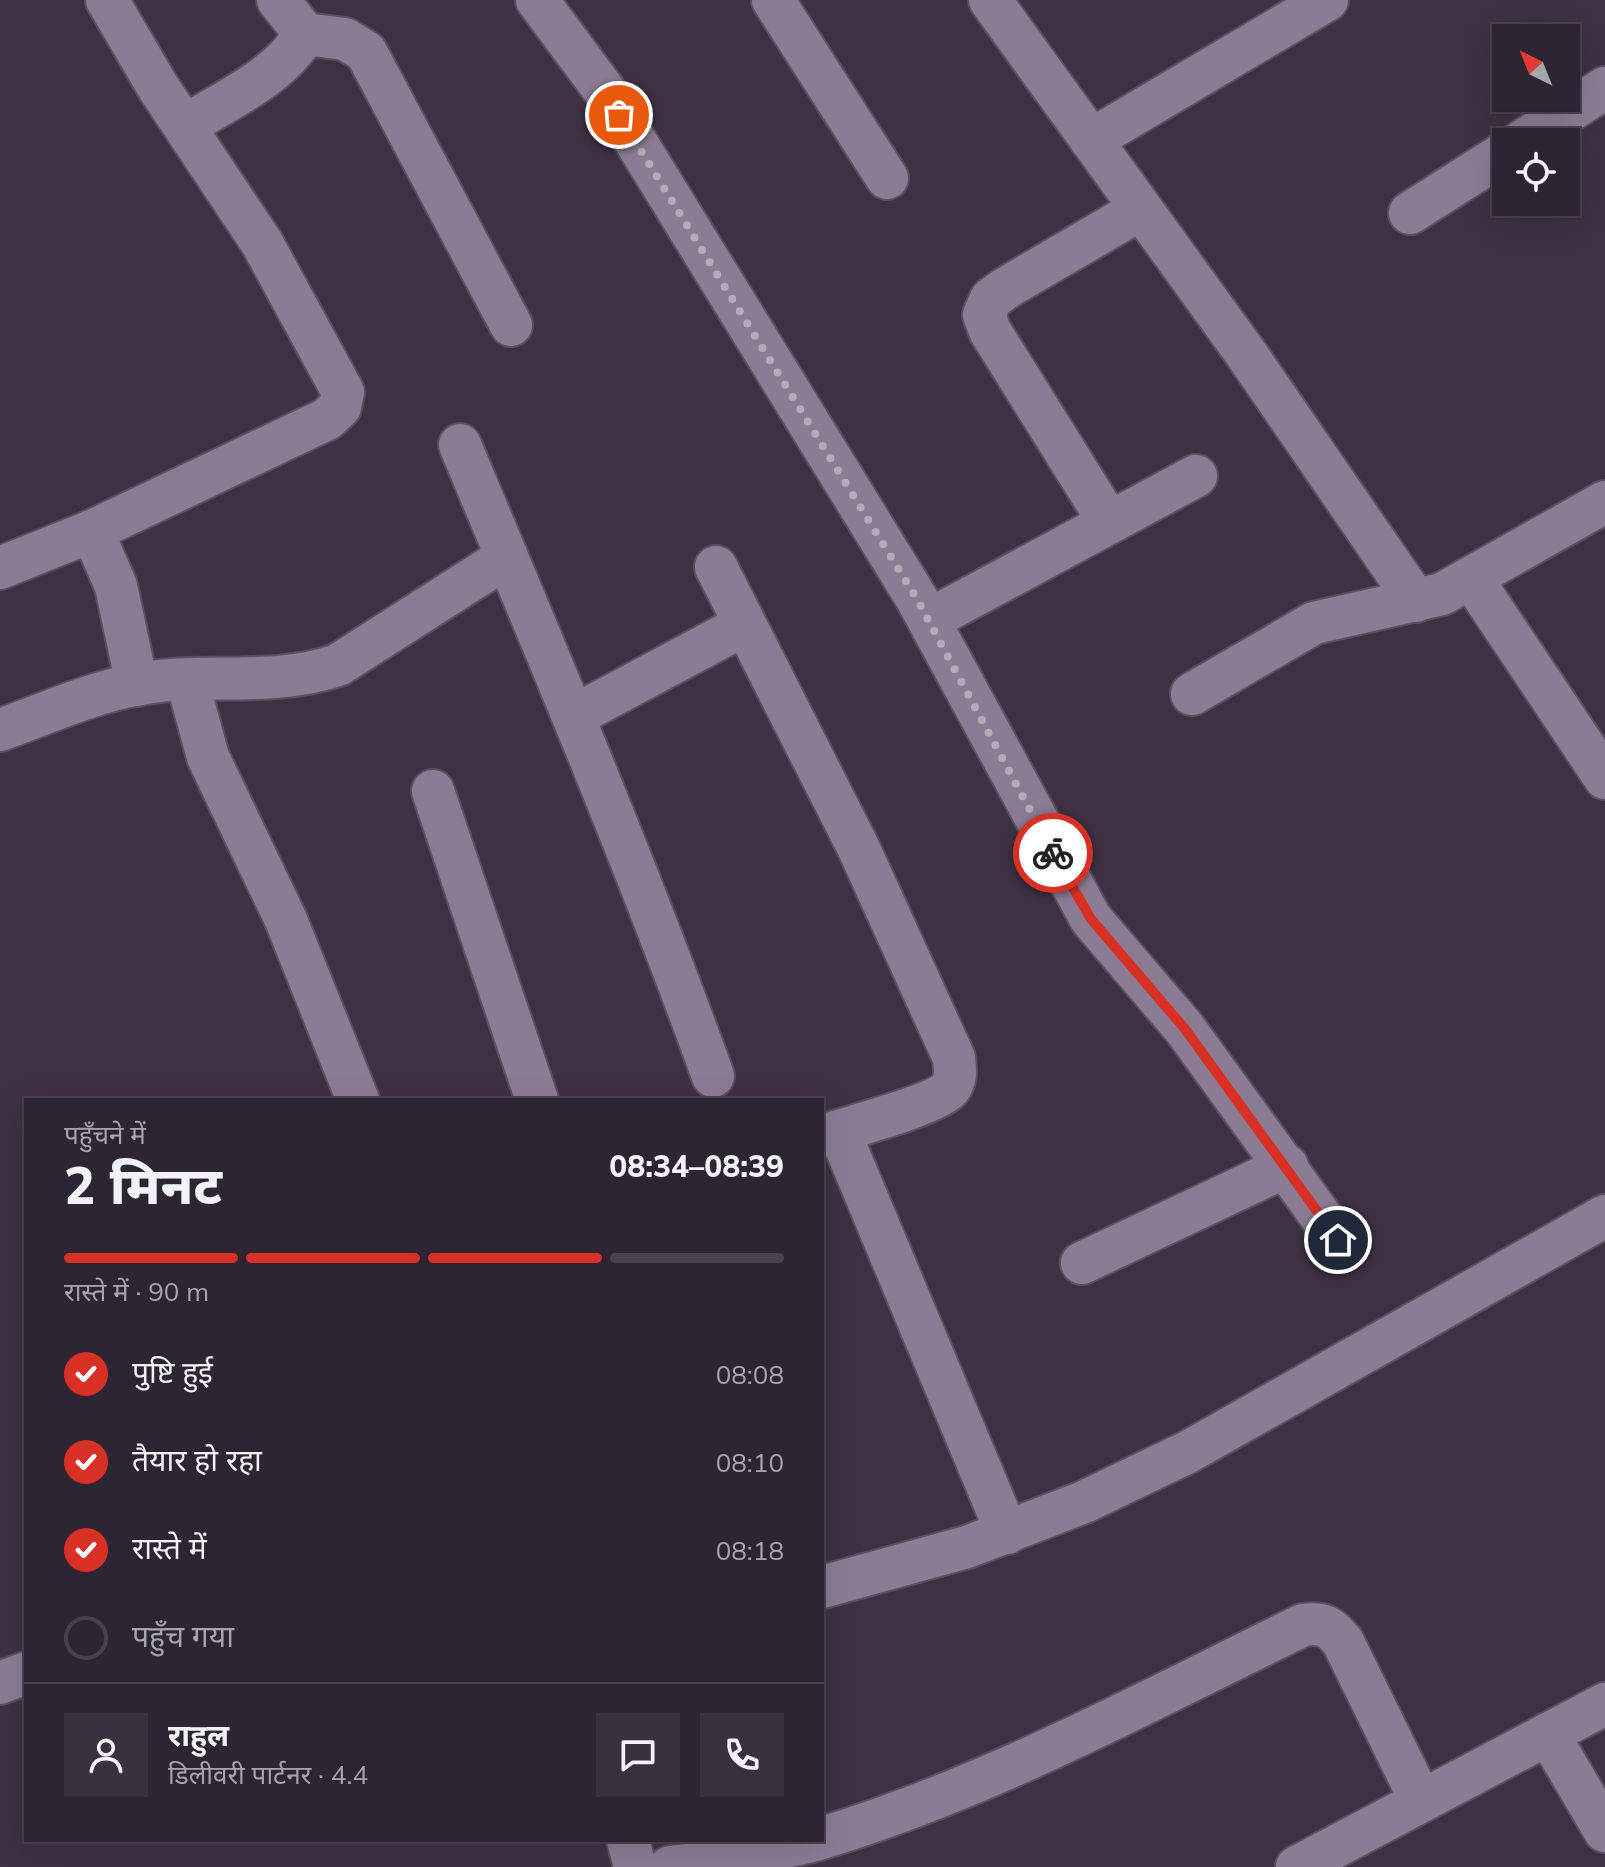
<!DOCTYPE html>
<html lang="hi">
<meta charset="utf-8">
<style>
body{margin:0;font-family:Mulish,"Noto Sans Devanagari",sans-serif;background:#3a313f;color:#f1f3f6;height:100vh;display:flex;flex-direction:column;font-size:30px;white-space:nowrap}
*{box-sizing:border-box;margin:0}
p{font-size:26px;color:#a7a5ac}
.icon{flex:none;width:44px;height:44px;fill:none;stroke:currentColor;stroke-width:2;stroke-linecap:round;stroke-linejoin:round}
.map{position:relative;flex:1;overflow:hidden}
.panel{position:absolute;left:24px;top:1098px;width:800px;height:744px;display:flex;flex-direction:column;background:#2e2533;border-radius:0px;box-shadow:0 8px 32px #0002,0 0 0 2px #49424e}
.panel>*{flex:none}
.needle{width:52px;rotate:317deg}
.buttons{position:absolute;left:1492px;top:24px;display:grid;gap:16px}
.buttons a{display:grid;place-items:center;width:88px;height:88px;border-radius:0px;background:#2e2533;box-shadow:0 8px 32px #0002,0 0 0 2px #49424e;font-size:40px}
.pin{position:absolute;display:grid;place-items:center;width:68px;height:68px;color:#fff;margin:-34px;border:4px solid #fff;border-radius:50%;box-shadow:0 2px 8px #0007}
.courier{position:absolute;display:grid;place-items:center;width:80px;height:80px;margin:-40px;border:6px solid #d93025;border-radius:50%;background:#fff;color:#222;box-shadow:0 2px 10px #0007}
.head em{font-style:normal;font-weight:800}
.head div{display:flex;flex-direction:column-reverse}
.head{display:flex;align-items:center;justify-content:space-between;height:136px;padding:0 40px}
h1{font-size:52px;font-weight:800;line-height:60px}
.bar{display:grid;grid-template-columns:repeat(4,1fr);gap:12px 8px;align-content:center;height:96px;padding:0 40px}
.bar i{height:10px;border-radius:6px;background:#49424e}
.bar .current{background:#d93025}
.bar p{grid-column:span 4}
.line{display:flex;align-items:center;gap:20px;padding:0 40px;border-top:2px solid #49424e}
.line div{flex:1}
.round{display:grid;place-items:center;flex:none;width:84px;height:84px;border-radius:0px;background:#3a313f}
ol{padding:0 40px;list-style:none}
li{display:flex;align-items:center;gap:24px;height:88px}
li p{margin-inline-start:auto}
li .icon{padding:8px;border-radius:50%;background:#d93025;color:#fff;stroke-width:4}
li:last-child{color:#a7a5ac}
li i{width:44px;height:44px;border:4px solid #49424e;border-radius:50%}
.map>svg:first-child{display:block}
.lines{fill:none;stroke-linecap:round;stroke-linejoin:round}
.minor-casing{stroke:#5b505f;stroke-width:46}
.minor{stroke:#8b7c93;stroke-width:42}
.done{stroke:#b4aab8;stroke-width:8;stroke-dasharray:0 14.4}
.route{stroke:#d93025;stroke-width:10}
</style>
<div class="map">
<svg width="1605" height="1867" viewBox="0 0 1605 1867">
<rect width="100%" height="100%" fill="#3e3144"/>
<g class="lines">
<defs>
<g id="minor">
<polyline points="278,0 305,34 345,39 366,52 511,325"/>
<polyline points="537,0 604,90 917,599 1091,919 1185,1029 1338,1240"/>
<polyline points="773,0 887,178"/>
<polyline points="990,0 1247,355 1416,601"/>
<path d="M 185,126 C 226,100 280,77 305,34"/>
<polyline points="1091,140 1327,0"/>
<polyline points="1521,142 1605,88"/>
<polyline points="1410,213 1506,152"/>
<path d="M 460,445 C 548,655 636,863 713,1076"/>
<polyline points="1109,522 990,331 984,315 991,299 1006,288 1141,209"/>
<polyline points="92,531 327,419 340,407 343,392 262,243 158,87 107,0"/>
<path d="M 716,567 L 859,849 L 954,1058 C 955,1069 957,1078 950,1088 C 938,1104 846,1128 822,1136"/>
<polyline points="0,568 92,531 116,586 137,685"/>
<polyline points="1472,579 1605,778"/>
<polyline points="929,620 1196,476"/>
<polyline points="187,680 208,757 286,920 358,1100"/>
<polyline points="1192,694 1314,623 1442,594 1605,502"/>
<polyline points="574,716 744,625"/>
<path d="M 0,730 C 51,712 105,686 160,681 C 219,675 280,685 338,665 L 507,557"/>
<polyline points="433,791 537,1100"/>
<polyline points="839,1131 1007,1533"/>
<polyline points="1082,1263 1287,1166"/>
<polyline points="822,1587 967,1547 1084,1502 1188,1452 1605,1216"/>
<polyline points="0,1683 26,1673"/>
<polyline points="1548,1734 1605,1831"/>
<path d="M 822,1838 C 990,1787 1145,1702 1303,1625 C 1323,1622 1330,1626 1343,1642 L 1420,1799"/>
<polyline points="628,1840 635,1867"/>
<polyline points="670,1867 729,1860 816,1840"/>
<polyline points="1297,1867 1605,1704"/>
</g>
</defs>
<use href="#minor" class="minor-casing"/>
<use href="#minor" class="minor"/>
</g>
<g class="lines">
<polyline class="done" points="619,115 917,599 1053,853"/>
<polyline class="route" points="1053,853 1091,919 1185,1029 1338,1240"/>
</g>
</svg>
<div class="buttons">
<a><svg class="needle" viewBox="-14 -14 28 28"><path d="M0-13l5 13h-10z" fill="#e53935"/><path d="M0 13l5-13h-10z" fill="#a7a5ac"/></svg></a>
<a><svg class="icon" aria-label="locate" viewBox="0 0 24 24"><circle cx="12" cy="12" r="6"/><path d="M12 2v4M12 18v4M2 12h4M18 12h4"/></svg></a>
</div>
<div class="pin" style="left:619px;top:115px;background:#ea580c"><svg class="icon" aria-label="bag" viewBox="0 0 24 24"><path d="M5 8h14l-1 12H6zM9 8a3 3 0 0 1 6 0"/></svg></div>
<div class="pin" style="left:1338px;top:1240px;background:#1f2937"><svg class="icon" aria-label="home" viewBox="0 0 24 24"><path d="M3 11l9-7 9 7M6 9v11h12V9"/></svg></div>
<div class="courier" style="left:1053px;top:853px"><svg class="icon" aria-label="bike" viewBox="0 0 24 24"><circle cx="6" cy="16" r="4"/><circle cx="18" cy="16" r="4"/><path d="M6 16l4-8h5l3 8M10 8l3 8H6M13 5h3"/></svg></div>
<section class="panel">
<div class="head"><div><h1>2 मिनट</h1><p>पहुँचने में</p></div><em>08:34–08:39</em></div>
<div class="bar"><i class="current"></i><i class="current"></i><i class="current"></i><i></i><p>रास्ते में · 90 m</p></div>
<ol>
<li><svg class="icon" aria-label="check" viewBox="0 0 24 24"><path d="M5 12l5 5 9-10"/></svg>पुष्टि हुई<p>08:08</p></li>
<li><svg class="icon" aria-label="check" viewBox="0 0 24 24"><path d="M5 12l5 5 9-10"/></svg>तैयार हो रहा<p>08:10</p></li>
<li><svg class="icon" aria-label="check" viewBox="0 0 24 24"><path d="M5 12l5 5 9-10"/></svg>रास्ते में<p>08:18</p></li>
<li><i></i>पहुँच गया</li>
</ol>
<div class="line" style="height:144px"><a class="round"><svg class="icon" aria-label="person" viewBox="0 0 24 24"><circle cx="12" cy="8" r="4"/><path d="M4 21q1-7 8-7t8 7"/></svg></a><div><b>राहुल</b><p>डिलीवरी पार्टनर · 4.4</p></div><a class="round"><svg class="icon" aria-label="chat" viewBox="0 0 24 24"><path d="M4 5h16v11H9l-5 4z"/></svg></a><a class="round"><svg class="icon" aria-label="phone" viewBox="0 0 24 24"><path d="M5 4h4l2 5-3 2q2 4 5 5l2-3 5 2v4C11 20 4 13 5 4z"/></svg></a></div>
</section>
</div>
